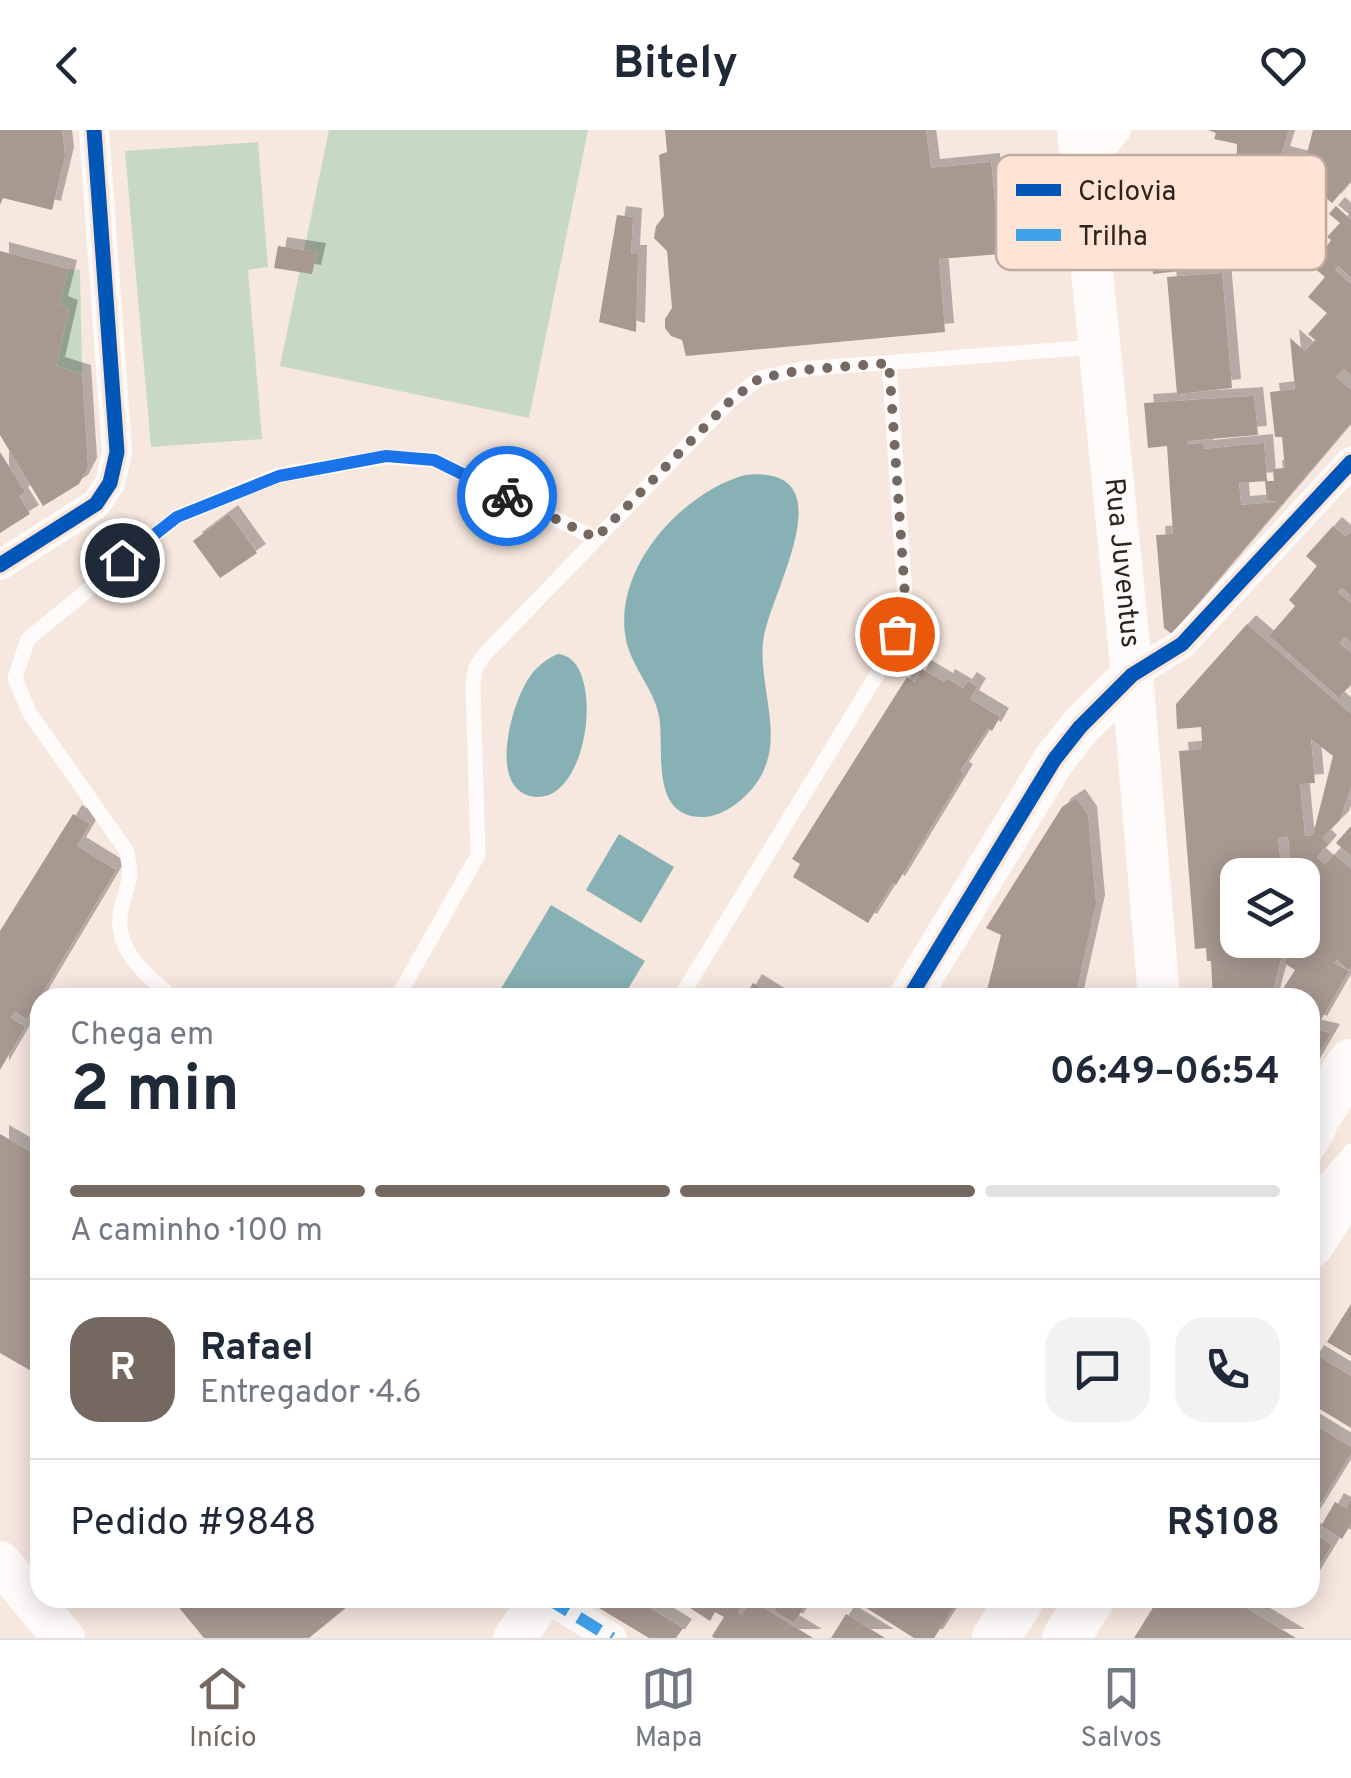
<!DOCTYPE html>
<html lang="pt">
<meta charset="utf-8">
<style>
body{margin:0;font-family:Overpass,sans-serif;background:#f2f2f3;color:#1f2937;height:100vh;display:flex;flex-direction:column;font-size:38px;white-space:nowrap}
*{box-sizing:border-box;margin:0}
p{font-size:32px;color:#747a83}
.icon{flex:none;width:55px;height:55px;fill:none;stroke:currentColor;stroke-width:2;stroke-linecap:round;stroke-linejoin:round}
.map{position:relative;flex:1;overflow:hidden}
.details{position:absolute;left:30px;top:858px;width:1290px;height:620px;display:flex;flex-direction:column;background:#fff;border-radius:30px;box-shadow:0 5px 25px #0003}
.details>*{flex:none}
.controls{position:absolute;left:1220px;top:728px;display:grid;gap:20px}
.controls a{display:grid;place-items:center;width:100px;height:100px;border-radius:20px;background:#fff;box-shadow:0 5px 25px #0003;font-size:50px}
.pin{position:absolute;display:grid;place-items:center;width:85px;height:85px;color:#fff;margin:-42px;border:5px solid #fff;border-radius:50%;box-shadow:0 2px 10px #0007}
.courier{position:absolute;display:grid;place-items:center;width:100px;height:100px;margin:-50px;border:8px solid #1a73e8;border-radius:50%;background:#fff;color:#222;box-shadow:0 2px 12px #0007}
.overview em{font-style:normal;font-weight:700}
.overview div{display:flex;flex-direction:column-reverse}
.overview{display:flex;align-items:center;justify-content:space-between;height:170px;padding:0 40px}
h1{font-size:65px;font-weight:700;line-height:75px}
.bar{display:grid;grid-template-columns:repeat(4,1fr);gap:15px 10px;align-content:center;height:120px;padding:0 40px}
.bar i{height:12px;border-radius:8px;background:#e0e1e3}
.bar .current{background:#756861}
.bar p{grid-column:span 4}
.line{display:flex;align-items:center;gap:25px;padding:0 40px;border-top:2px solid #e0e1e3}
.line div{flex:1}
.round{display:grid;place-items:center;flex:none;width:105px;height:105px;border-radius:30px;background:#f2f2f3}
header{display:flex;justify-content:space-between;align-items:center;height:130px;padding:0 40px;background:#fff;font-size:45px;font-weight:700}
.dock{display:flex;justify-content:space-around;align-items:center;height:140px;border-top:2px solid #e0e1e3;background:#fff;font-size:28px;color:#747a83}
.dock a{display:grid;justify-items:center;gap:5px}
.dock .current{color:#756861}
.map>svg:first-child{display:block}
.green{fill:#c8d9c3}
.water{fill:#87b1b4}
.building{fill:#a79890;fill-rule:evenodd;filter:url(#shadow)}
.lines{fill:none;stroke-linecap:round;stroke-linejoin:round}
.lane{stroke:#fefbfa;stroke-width:15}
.street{stroke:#fefbfa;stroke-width:30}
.secondary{stroke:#fefbfa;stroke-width:42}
.primary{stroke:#fefbfa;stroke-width:48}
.quiet{stroke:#3ea2ea;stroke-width:12;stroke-dasharray:25 12;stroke-linecap:butt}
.cycleway-casing{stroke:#ffe4d6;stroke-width:21}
.cycleway{stroke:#0057b8;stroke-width:15}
.done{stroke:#756861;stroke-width:10;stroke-dasharray:0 18}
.route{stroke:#1a73e8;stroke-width:12}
.labels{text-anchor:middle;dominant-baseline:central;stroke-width:10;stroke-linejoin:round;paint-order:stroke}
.street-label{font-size:28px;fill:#2f231d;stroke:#ffe4d6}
.key{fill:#ffe4d6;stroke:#c1aa9e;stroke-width:2.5}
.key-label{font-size:28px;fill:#2f231d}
</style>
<header><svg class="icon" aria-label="back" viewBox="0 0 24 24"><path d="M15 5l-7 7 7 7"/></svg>Bitely<svg class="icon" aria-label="heart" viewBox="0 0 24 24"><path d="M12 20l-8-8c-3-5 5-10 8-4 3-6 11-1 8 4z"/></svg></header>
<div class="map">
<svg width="1351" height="1508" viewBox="0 0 1351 1508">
<defs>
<filter id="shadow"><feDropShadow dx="9" dy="-9" stdDeviation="0" flood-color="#0004"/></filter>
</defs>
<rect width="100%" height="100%" fill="#f6e7df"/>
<g class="green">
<polygon points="329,0 588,0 529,288 280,236"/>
<polygon points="258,12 268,137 248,140 262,309 151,317 125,21"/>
<polygon points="68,139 80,140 82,244 56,236 69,179 59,175"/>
</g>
<g class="water">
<path d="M 745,345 C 851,334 768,465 763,512 C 758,567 795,623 741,670 C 730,679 715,688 700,687 C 649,685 665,617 659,586 C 654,559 632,538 626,510 C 612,439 681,363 745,345 Z"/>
<path d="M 558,524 C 608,528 589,681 530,666 C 488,655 512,573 529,548 C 536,537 546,529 558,524 Z"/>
<polygon points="619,704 674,737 641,793 586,760"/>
<polygon points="551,775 645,831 623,867 496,867"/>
</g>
<g class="building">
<polygon points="0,0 62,0 65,26 52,80 3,68 0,75"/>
<polygon points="665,0 926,0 931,38 991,32 1000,124 939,129 945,202 686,226 682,210 671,206 665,198 665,189 672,178 667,121 654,108 656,96 664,86 659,25 667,22"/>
<polygon points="1208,0 1289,0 1281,25 1305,31 1313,0 1351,0 1351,51 1332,73 1320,63 1291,95 1280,108 1283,129 1264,131 1261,97 1160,100 1160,105 1198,102 1198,108 1222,106 1223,122 1251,120 1251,133 1153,144 1151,100 1129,101 1127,77 1186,76 1186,54 1236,52 1237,14 1214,9 1216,3"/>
<polygon points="1336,76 1351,90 1351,148 1338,136 1335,140 1351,154 1351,246 1344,239 1336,247 1351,260 1351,293 1172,504 1164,498 1156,405 1173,404 1167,316 1148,318 1144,273 1254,266 1258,305 1187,311 1188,314 1203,313 1204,319 1264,313 1267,351 1239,353 1241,375 1277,372 1267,370 1265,351 1274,351 1273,339 1285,338 1282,307 1275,307 1270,262 1295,259 1290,208 1305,221 1315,210 1308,204 1327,183 1308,167 1325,147 1313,137 1331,110 1327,107 1340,93 1329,84"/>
<polygon points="617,85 633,87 631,124 638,124 636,202 599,192"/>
<polygon points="278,116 317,122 312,144 274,138"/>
<polygon points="0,121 68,139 59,175 69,179 56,236 82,244 88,337 79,354 43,376 0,305"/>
<polygon points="1222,143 1232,258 1177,264 1167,147"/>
<polygon points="0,322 25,362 19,366 30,384 0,403"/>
<polygon points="229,384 257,423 220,448 193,411"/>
<polygon points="1333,396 1346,407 1351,401 1351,466 1342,458 1338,462 1351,473 1351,512 1345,507 1339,513 1351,523 1351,554 1339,568 1269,506 1295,476 1289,470 1317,436 1306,426"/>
<path d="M 1247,494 L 1351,584 L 1351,657 L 1340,690 L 1322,708 L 1328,714 L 1317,727 L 1325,734 L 1334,724 L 1351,739 L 1351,837 L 1348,840 L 1337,830 L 1334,833 L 1349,841 L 1318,895 L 1310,891 L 1310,868 L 1277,868 L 1295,840 L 1284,833 L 1297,810 L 1302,810 L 1302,745 L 1250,745 L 1249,730 L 1229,732 L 1229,745 L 1238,745 L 1238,810 L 1286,810 L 1271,868 L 1260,868 L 1261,863 L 1250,864 L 1250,868 L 1213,868 L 1211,831 L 1207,831 L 1206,818 L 1195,819 L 1179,621 L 1202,619 L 1202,610 L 1201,597 L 1177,599 L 1176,574 ZM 1311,609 L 1333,626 L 1313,705 L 1305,706 L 1300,654 L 1315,653 ZM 1288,707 L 1290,734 L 1281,735 L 1278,708 Z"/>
<polygon points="922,539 944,552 946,548 963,558 968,551 977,557 970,569 1000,587 992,601 988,598 960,641 964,643 896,755 893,753 868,793 793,747 800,734 792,729 907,547 915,552"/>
<polygon points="1076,668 1088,685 1096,774 1075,868 985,868 1001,805 986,798 1062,677"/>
<polygon points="73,684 90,694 77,716 116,740 27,889 15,882 11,888 25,897 0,940 0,801"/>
<polygon points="1351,696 1351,726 1336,713"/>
<polygon points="753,853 777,868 744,868"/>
<polygon points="1310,898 1331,903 1310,939"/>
<polygon points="0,1004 40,1027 40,1246 0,1223"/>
<polygon points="1351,1174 1351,1226 1327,1212"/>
<polygon points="1315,1224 1351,1246 1351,1298 1310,1273 1310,1232"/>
<polygon points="1310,1292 1351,1317 1351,1324 1310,1390"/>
<polygon points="1351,1369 1351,1394 1342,1409 1321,1396 1335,1372 1346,1378"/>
<polygon points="1310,1401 1332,1415 1310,1451"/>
<polygon points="171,1468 358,1468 309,1508 204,1508"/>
<polygon points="598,1468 634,1468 683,1498 676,1508 649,1508 594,1475"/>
<polygon points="664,1468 747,1468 738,1482 742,1485 751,1470 813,1508 714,1508 712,1506 724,1487 715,1482 710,1491 684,1474 681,1478"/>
<polygon points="783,1468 794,1468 805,1475 794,1493 774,1481"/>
<polygon points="864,1468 960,1468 934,1508 914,1508 860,1474"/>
<polygon points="1159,1468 1230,1468 1296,1508 1134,1508"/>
<polygon points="846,1484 885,1508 831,1508"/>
</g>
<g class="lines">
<g class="lane">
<path d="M 173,868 C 144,843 110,817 122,775 C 129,749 133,748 126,720 L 29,582 L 15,548 L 28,509 L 177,387 L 279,345 L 386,327 L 434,330 L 595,408"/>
<polyline points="397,868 478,725 473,555 476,537 485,524 731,270 760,248 803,239 1096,217"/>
<polyline points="680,868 887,528 906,480 889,233"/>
<polyline points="1310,1032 1328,1003"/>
<polyline points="1310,1069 1351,1021"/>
</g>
<g class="street">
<polyline points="1082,40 1116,0"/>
<polyline points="0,435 96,374 110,353 117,322 94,0"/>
<polyline points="1132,545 1182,514 1351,332"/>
<polyline points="547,1468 612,1508"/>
</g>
<g class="secondary">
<path id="s1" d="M 1078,0 L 1132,545 L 1159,868"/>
<polyline points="909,868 1054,630 1080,597 1132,545"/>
<polyline points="0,1432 64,1508"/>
<polyline points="514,1508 543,1468"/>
</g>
<g class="primary">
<polyline points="1310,997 1351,933"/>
<polyline points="1310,1114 1351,1050"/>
<polyline points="996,1508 1021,1468"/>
<polyline points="1066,1508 1091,1468"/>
</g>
<polyline class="quiet" points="547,1468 612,1508"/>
<defs>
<g id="cycleway">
<polyline points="0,435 96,374 110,353 117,322 94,0"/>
<polyline points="909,868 1054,630 1080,597 1132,545 1182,514 1351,332"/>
</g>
</defs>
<use href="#cycleway" class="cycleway-casing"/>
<use href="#cycleway" class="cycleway"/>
</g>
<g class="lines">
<polyline class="done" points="507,366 596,408 731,270 760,248 803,240 889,233 906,480 897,504"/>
<polyline class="route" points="122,430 177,387 279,346 386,326 434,330 507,366"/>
</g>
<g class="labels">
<g class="street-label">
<text stroke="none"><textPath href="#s1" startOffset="435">Rua Juventus</textPath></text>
</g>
</g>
<rect x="996" y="25" width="330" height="115" rx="15" class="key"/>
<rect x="1016" y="54" width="45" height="12" fill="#0057b8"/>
<rect x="1016" y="99" width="45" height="12" fill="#3ea2ea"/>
<g class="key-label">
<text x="1078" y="70">Ciclovia</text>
<text x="1078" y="115">Trilha</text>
</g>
</svg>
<div class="controls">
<a><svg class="icon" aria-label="layers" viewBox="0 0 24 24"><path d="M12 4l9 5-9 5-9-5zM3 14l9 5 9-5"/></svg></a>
</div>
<div class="pin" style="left:897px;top:504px;background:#ea580c"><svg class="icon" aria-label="bag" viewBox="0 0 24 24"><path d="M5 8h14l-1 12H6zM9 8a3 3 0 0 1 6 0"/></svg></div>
<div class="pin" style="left:122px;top:430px;background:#1f2937"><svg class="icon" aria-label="home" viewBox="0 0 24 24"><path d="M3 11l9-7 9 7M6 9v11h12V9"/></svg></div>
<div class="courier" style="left:507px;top:366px"><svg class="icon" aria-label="bike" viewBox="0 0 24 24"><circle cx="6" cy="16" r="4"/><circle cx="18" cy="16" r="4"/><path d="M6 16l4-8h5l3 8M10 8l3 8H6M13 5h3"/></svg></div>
<section class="details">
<div class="overview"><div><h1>2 min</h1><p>Chega em</p></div><em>06:49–06:54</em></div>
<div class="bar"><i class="current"></i><i class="current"></i><i class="current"></i><i></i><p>A caminho · 100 m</p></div>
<div class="line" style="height:180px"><b class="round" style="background:#756861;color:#fff">R</b><div><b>Rafael</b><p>Entregador · 4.6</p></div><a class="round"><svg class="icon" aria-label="chat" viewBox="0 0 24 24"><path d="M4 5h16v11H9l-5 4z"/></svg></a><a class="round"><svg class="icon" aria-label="phone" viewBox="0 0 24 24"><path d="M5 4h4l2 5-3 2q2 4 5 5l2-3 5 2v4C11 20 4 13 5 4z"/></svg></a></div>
<div class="line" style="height:130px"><div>Pedido #9848</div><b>R$108</b></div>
</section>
</div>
<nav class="dock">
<a class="current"><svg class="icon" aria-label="home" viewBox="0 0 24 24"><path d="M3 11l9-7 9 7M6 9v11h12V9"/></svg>Início</a>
<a><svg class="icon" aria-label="map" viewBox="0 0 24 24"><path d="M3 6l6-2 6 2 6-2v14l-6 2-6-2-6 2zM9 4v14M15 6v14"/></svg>Mapa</a>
<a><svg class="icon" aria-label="saved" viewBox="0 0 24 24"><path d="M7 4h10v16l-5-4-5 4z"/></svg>Salvos</a>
</nav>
